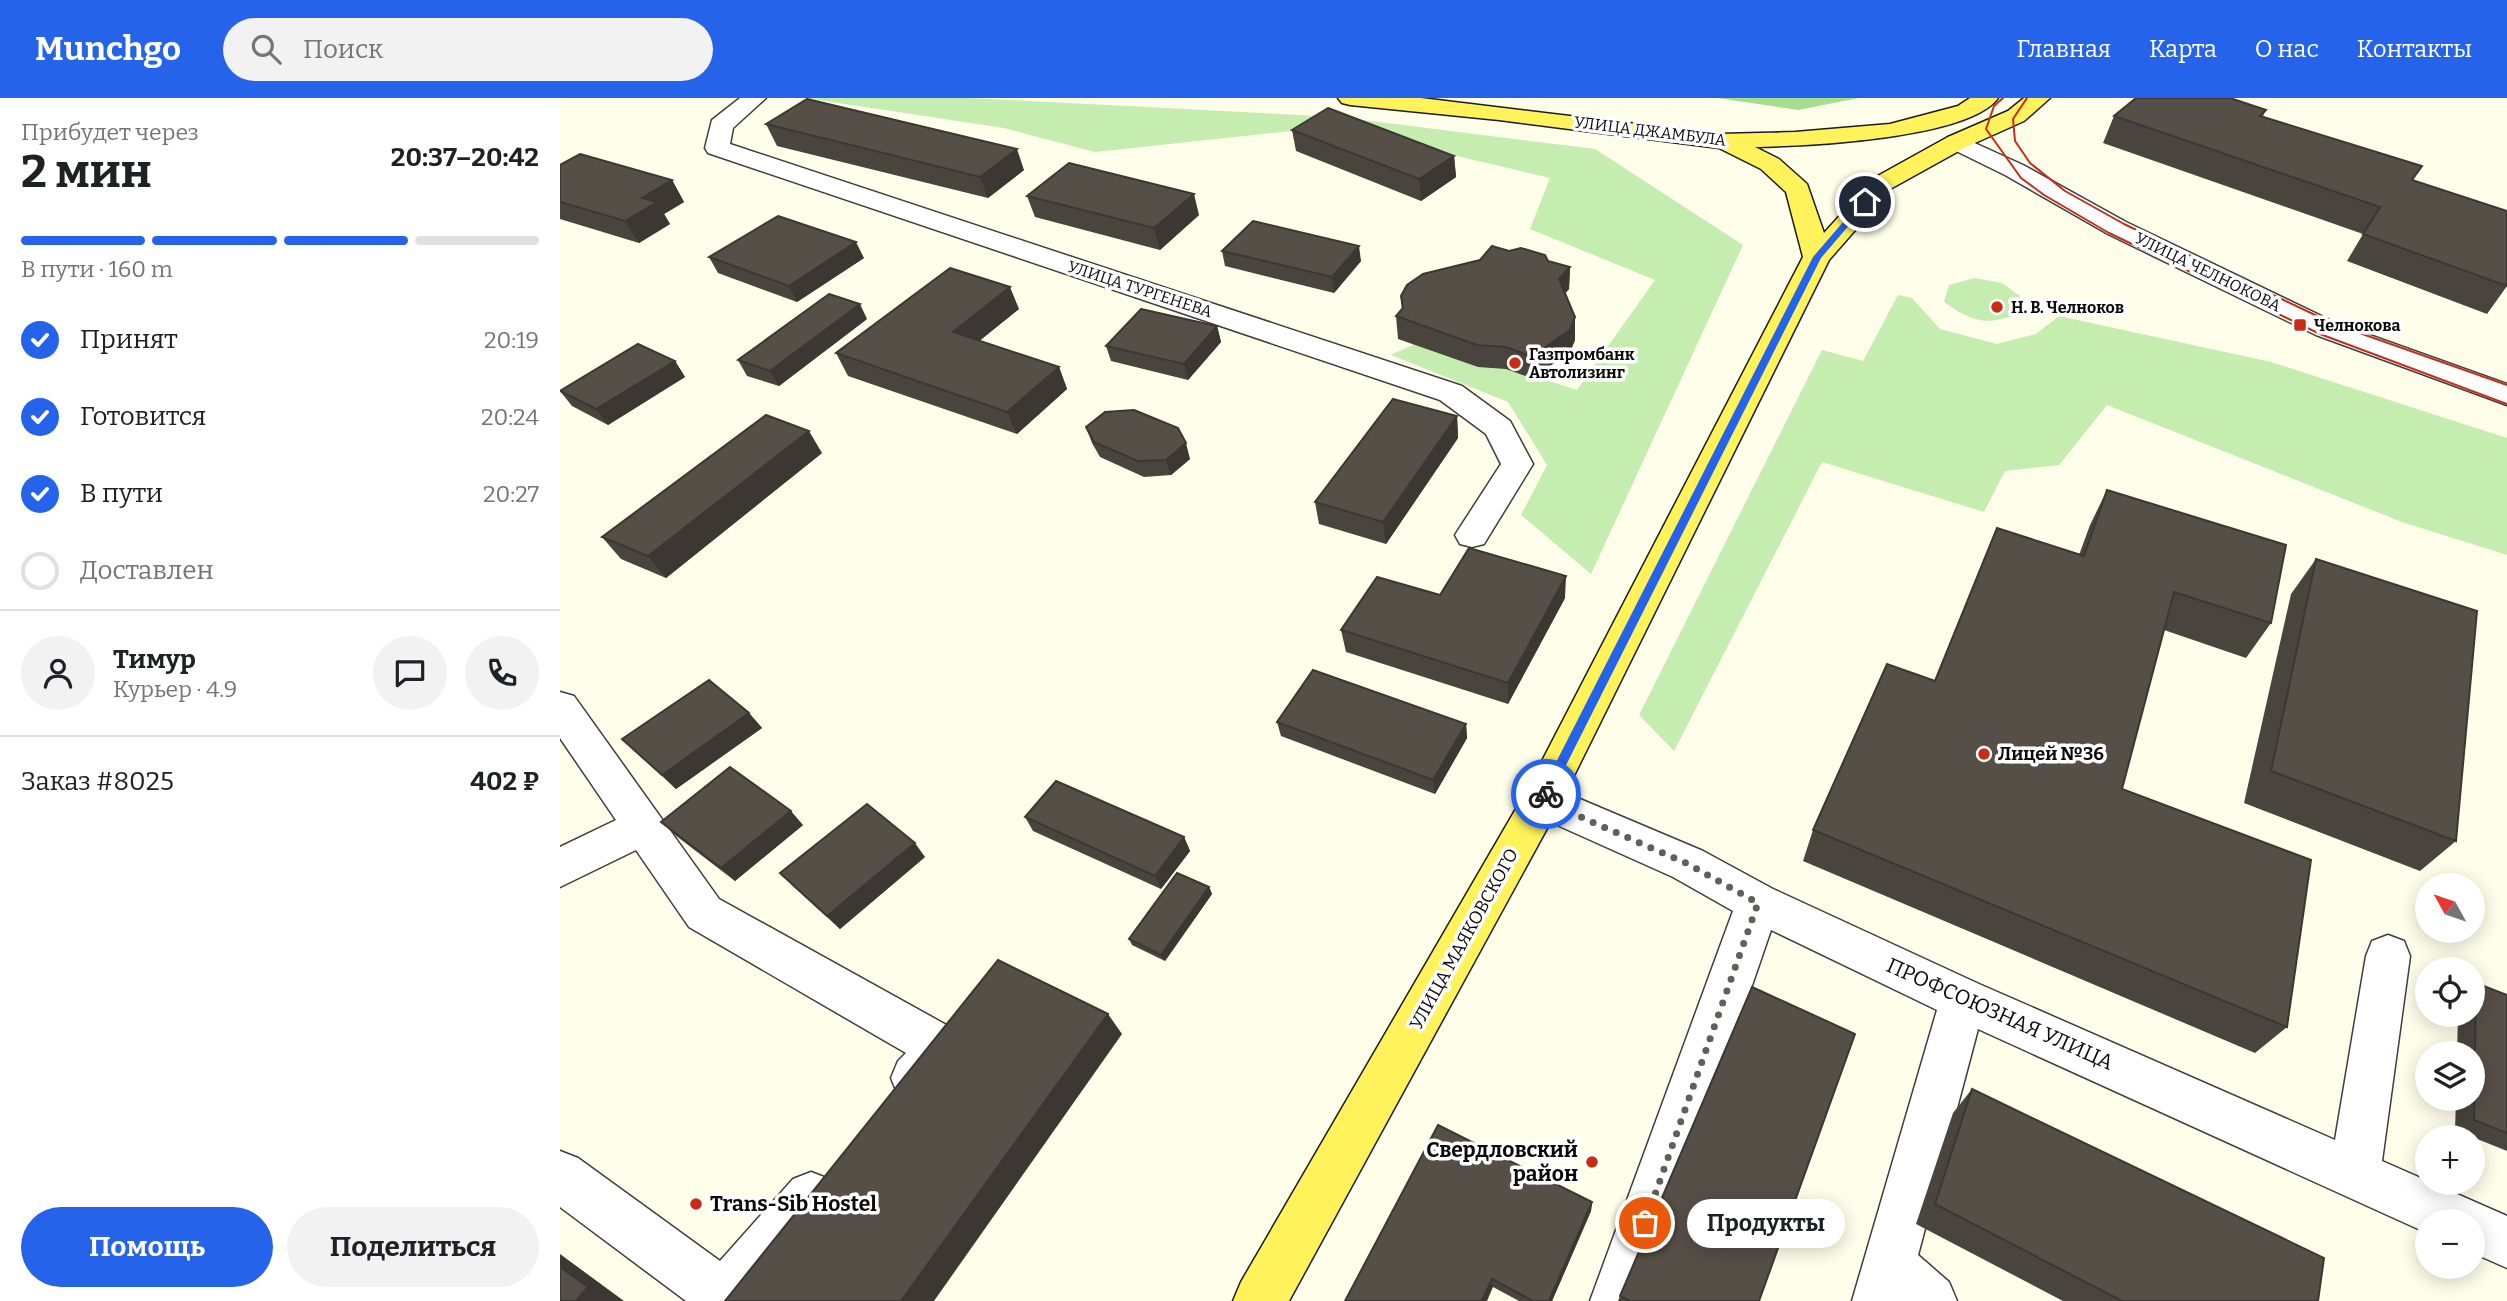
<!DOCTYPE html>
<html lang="ru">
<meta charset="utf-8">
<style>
body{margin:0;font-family:Bitter,serif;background:#f2f2f2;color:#202124;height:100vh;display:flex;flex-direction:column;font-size:26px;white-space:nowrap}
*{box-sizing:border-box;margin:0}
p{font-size:23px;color:#757577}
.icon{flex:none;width:38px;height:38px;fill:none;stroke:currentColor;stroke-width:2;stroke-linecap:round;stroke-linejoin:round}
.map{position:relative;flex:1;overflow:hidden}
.drawer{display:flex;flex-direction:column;background:#fff;width:560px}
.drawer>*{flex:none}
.needle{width:46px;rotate:310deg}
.fabs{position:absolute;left:1855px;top:775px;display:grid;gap:14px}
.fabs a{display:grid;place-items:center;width:70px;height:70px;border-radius:50%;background:#fff;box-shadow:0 4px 18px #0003;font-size:35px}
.pin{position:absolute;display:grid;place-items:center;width:60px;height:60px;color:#fff;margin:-30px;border:4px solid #fff;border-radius:50%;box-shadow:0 2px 7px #0007}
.courier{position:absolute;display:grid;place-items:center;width:70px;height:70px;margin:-35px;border:5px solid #2563eb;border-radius:50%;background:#fff;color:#222;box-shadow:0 2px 9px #0007}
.bubble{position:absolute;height:49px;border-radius:24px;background:#fff;box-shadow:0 4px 18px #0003;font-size:23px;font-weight:700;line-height:49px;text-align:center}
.head em{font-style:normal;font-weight:700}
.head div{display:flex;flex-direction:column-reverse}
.head{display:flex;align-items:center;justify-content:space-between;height:119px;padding:0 21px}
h1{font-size:46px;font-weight:700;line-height:52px}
.bar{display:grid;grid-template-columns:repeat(4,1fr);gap:10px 7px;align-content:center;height:84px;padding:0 21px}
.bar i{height:9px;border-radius:5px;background:#e0e0e0}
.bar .on{background:#2563eb}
.bar p{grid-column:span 4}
.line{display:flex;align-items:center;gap:18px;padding:0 21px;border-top:2px solid #e0e0e0}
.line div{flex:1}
.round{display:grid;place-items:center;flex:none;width:74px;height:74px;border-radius:37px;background:#f2f2f2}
ol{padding:0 21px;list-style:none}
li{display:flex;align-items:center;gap:21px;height:77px}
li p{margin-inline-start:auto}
li .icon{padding:7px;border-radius:50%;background:#2563eb;color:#fff;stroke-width:4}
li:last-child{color:#757577}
li i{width:38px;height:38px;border:4px solid #e0e0e0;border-radius:50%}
.action{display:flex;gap:14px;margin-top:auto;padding:14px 21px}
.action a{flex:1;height:80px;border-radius:42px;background:#2563eb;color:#fff;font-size:28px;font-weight:700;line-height:80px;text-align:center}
.action a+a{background:#f2f2f2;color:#202124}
header{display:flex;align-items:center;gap:42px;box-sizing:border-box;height:98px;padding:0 35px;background:#2563eb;color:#fff}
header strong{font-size:33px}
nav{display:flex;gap:38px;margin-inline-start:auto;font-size:24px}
.search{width:490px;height:63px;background:#f2f2f2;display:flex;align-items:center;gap:18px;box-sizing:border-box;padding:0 24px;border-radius:38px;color:#757577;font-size:26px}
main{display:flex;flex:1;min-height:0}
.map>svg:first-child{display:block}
.green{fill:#c5edb0}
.forest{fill:#a5df8d}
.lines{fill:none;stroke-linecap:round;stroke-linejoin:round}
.minor-casing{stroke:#3e3e3e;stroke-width:3}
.major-casing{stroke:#1c1c1c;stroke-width:3}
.minor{fill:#fff;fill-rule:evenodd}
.major{fill:#fff25a;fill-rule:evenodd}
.tram{stroke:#c82c17;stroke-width:2}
.wall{fill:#49443d}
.shaded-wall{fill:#3c3732}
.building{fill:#554f47;stroke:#3c3732;stroke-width:2}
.route{fill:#2563eb}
.done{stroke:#606059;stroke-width:7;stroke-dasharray:0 12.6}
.poi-dot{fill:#c82c17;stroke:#fff;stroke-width:2.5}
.labels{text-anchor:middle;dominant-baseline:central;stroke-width:7;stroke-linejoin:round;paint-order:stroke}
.far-street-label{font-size:16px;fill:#0b0b0b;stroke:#fff}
.far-poi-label{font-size:16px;font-weight:bold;fill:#0b0b0b;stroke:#fff;text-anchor:start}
.poi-label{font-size:18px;font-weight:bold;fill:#0b0b0b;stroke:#fff;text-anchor:start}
.street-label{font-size:18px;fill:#0b0b0b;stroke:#fff}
.near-street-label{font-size:21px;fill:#0b0b0b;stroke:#fff}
.near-poi-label{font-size:21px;font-weight:bold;fill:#0b0b0b;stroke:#fff;text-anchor:end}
</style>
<header>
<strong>Munchgo</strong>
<div class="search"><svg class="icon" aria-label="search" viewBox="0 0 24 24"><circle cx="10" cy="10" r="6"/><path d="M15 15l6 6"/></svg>Поиск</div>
<nav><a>Главная</a><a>Карта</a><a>О нас</a><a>Контакты</a></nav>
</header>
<main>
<section class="drawer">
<div class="head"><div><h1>2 мин</h1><p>Прибудет через</p></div><em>20:37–20:42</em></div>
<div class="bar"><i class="on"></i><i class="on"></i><i class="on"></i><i></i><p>В пути · 160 m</p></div>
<ol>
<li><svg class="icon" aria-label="check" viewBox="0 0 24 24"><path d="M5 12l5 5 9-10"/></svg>Принят<p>20:19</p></li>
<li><svg class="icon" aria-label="check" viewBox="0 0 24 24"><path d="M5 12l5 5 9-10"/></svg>Готовится<p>20:24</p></li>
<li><svg class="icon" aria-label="check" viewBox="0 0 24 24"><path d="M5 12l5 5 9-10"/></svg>В пути<p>20:27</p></li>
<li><i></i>Доставлен</li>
</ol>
<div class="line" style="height:126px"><a class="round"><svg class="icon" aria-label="person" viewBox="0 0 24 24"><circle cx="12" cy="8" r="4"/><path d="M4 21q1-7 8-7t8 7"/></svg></a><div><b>Тимур</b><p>Курьер · 4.9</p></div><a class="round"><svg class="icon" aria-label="chat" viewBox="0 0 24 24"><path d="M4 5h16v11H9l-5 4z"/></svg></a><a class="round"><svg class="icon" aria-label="phone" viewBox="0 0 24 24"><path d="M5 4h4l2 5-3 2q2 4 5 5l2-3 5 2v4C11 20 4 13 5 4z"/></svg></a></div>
<div class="line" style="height:91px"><div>Заказ #8025</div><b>402 ₽</b></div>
<div class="action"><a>Помощь</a><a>Поделиться</a></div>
</section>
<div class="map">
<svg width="1947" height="1203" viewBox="0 0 1947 1203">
<rect width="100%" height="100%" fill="#fffeea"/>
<g class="green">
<polygon points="245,0 411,0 779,19 1035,51 1183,147 1031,476 961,417 987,367 948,304 831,257 863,242 1017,292 1095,182 970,131 990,80 851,47 760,30 535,54 444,30"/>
<path d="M 1414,180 L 1442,185 L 1460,198 L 1458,216 C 1426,228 1412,224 1384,204 L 1389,187 Z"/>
<polygon points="1338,197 1352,200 1380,231 1437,246 1476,236 1499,218 1711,264 1947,340 1947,457 1842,424 1547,307 1499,367 1445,373 1424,414 1262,364 1114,653 1079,617 1262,252 1303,263"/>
</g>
<polygon class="forest" points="1157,0 1299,0 1238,12"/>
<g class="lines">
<defs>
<g id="minor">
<polygon points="180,0 206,0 173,30 170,46 902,288 950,323 973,366 924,446 912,449 900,446 895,437 941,366 926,336 880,302 148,55 145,50 152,22"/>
<polygon points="1397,37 1463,67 1566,124 1776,225 1947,286 1947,307 1756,237 1548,136 1445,77 1388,49 1385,44 1388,39"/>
<path d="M 0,594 L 14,598 L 159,801 L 399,934 L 406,950 C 395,974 379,994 355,1004 L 338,997 L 331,980 L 338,963 L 346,955 L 129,829 L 76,752 L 0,789 L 0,749 L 56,722 L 0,640 Z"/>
<polygon points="982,685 1143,753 1213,791 1419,886 1775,1042 1806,858 1812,843 1828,837 1844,843 1850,858 1822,1063 1947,1118 1947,1170 1913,1155 1913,1124 1867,1124 1867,1135 1418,931 1358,1157 1389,1184 1397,1203 1292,1203 1377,912 1211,832 1084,1203 1030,1203 1173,813 1113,779 968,714 961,702 968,690"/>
<polygon points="0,1053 18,1060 160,1163 233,1081 251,1074 269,1081 276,1099 269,1117 195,1203 126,1203 0,1109"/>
</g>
<path id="major" d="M 778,0 L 861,0 L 1160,36 L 1235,34 L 1330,26 L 1398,8 L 1410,0 L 1438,0 C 1409,41 1245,48 1195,49 L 1219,61 L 1247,86 L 1264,135 L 1314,80 L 1388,39 L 1448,13 L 1464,0 L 1490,0 L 1464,23 L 1406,49 L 1332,90 L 1269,162 L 996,714 L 729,1203 L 673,1203 L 681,1184 L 968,690 L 1243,159 L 1226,94 L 1201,71 L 1159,50 L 939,22 L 790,7 L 782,5 Z"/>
</defs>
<use href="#minor" class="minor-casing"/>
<use href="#major" class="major-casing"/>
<use href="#minor" class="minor"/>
<use href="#major" class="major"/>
<g class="tram">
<polyline points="1443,0 1434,8 1426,31 1461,80 1484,97 1549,135 1760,236 1947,306"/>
<polyline points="1467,0 1453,21 1455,43 1470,65 1505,93 1564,126 1774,226 1947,287"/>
</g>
</g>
<g class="wall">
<polygon points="1706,12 1703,18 1853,82 1947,188 1927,216 1787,163 1803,136 1543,45 1554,18"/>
<polygon points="206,26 464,72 428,100 217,48"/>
<polygon points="732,32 894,58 896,79 861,103 736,53"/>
<polygon points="0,67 112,82 124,104 104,116 110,126 79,145 0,121"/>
<polygon points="467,98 639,117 600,152 475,119"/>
<polygon points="662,153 801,163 774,195 665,168"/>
<polygon points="149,159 304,160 237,204 158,175"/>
<polygon points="988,163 1010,169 1009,191 1005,195 1015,242 1010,254 981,274 976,282 946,271 918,269 838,241 836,218 842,212 841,198"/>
<polygon points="459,211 419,243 499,269 507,291 457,336 288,278 276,255"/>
<polygon points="307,221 219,288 187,278 178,262"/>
<polygon points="657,228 661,244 628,282 551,263 546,248"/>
<polygon points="115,263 125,279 48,327 12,308 0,293"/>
<polygon points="897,318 898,340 826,446 759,426 755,404"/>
<polygon points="526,329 630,361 611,377 584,379 540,359 532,345"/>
<polygon points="262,355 106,480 61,461 42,439"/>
<polygon points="1547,392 1711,525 1686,560 1604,532 1562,691 1727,929 1695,955 1243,763 1253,732 1375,583 1519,457 1530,427"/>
<polygon points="1756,461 1896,743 1860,773 1684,705 1731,496"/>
<polygon points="880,497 1005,500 948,606 786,554 781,532"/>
<polygon points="189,615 202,630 116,691 62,641"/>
<polygon points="717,624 906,626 907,640 875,696 721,638"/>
<polygon points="465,719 624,739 630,753 601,791 473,733"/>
<polygon points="101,724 243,727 175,783 115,737"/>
<polygon points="365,759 280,831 233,788 220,775"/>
<polygon points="649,789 652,796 605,863 572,847 569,841"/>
<polygon points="1916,885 1947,897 1947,1053 1895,1032 1896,1001 1913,1001 1913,956 1897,956 1898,917 1913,917 1913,887"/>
<polygon points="1412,991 1758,1203 1503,1203 1356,1126 1393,1015"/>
<polygon points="1032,1104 1031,1113 992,1203 959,1203 933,1189 785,1203"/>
<polygon points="1060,1198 1199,1203 1058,1203"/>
</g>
<g class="shaded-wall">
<polygon points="457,51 464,72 428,100 420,79"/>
<polygon points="894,58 896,79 861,103 859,81"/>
<polygon points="112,82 124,104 104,116 110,126 79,145 65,123 82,100"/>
<polygon points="634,96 639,117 600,152 594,130"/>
<polygon points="296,144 304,160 237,204 229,188"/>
<polygon points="799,148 801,163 774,195 772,179"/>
<polygon points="1010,169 1009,191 999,203 999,181"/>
<polygon points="450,189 459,211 402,257 393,234"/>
<polygon points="300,206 307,221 219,288 210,273"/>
<polygon points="1015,219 1015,242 1010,254 981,274 976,282 976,260 981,252"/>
<polygon points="657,228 661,244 628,282 624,266"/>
<polygon points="115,263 125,279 48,327 36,311"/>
<polygon points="499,269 507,291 457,336 447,314"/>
<polygon points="897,318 898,340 826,446 823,424"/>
<polygon points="249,333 262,355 106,480 88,458"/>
<polygon points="626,345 630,361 611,377 606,362"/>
<polygon points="1006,478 1005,500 948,606 948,585"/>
<polygon points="189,615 202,630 116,691 102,677"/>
<polygon points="906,626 907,640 875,696 873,682"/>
<polygon points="231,713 243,727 175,783 161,770"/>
<polygon points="624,739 630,753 601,791 595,778"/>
<polygon points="355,745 365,759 280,831 267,818"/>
<polygon points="649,789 652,796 605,863 601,857"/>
<polygon points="548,916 562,936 374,1203 341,1203"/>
<polygon points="1032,1104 1031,1113 992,1203 989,1203"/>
<polygon points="0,1156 64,1203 16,1203 0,1169"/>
<polygon points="932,1181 933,1189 927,1203 922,1203"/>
</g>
<g class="building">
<polygon points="1576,0 1670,0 1706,12 1700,18 1862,68 1852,82 1947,113 1947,188 1803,136 1820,109 1554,18"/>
<polygon points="247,1 457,51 420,79 206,26"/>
<polygon points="768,10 894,58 859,81 732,32"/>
<polygon points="20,56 112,82 82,100 97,104 65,123 0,104 0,67"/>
<polygon points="509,65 634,96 594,130 467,98"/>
<polygon points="218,118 296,144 229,188 149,159"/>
<polygon points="693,123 799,148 772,179 662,153"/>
<polygon points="932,148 949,153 961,150 985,157 988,163 1010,169 999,181 1015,219 1010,232 981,252 976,260 946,249 917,247 836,218 843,210 841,198 847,187 863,176 920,162"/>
<polygon points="390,170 450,189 393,234 499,269 447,314 276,255"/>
<polygon points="269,196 300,206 210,273 178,262"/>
<polygon points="581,211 657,228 624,266 546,248"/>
<polygon points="78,246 115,263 36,311 0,293"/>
<polygon points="833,301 897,318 823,424 755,404"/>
<polygon points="574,312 618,330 626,345 606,362 578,363 534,344 526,329 545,314"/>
<polygon points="206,317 249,333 88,458 42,439"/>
<polygon points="1547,392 1726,447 1711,525 1614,494 1562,691 1751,762 1727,929 1253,732 1327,566 1375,583 1437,430 1524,458"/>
<polygon points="909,450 1006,478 948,585 781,532 817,479 880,497"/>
<polygon points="1756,461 1917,513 1896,743 1711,673"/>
<polygon points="753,572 906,626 873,682 717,624"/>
<polygon points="149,582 189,615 102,677 62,641"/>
<polygon points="170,669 231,713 161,770 101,724"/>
<polygon points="496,683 624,739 595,778 465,719"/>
<polygon points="307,706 355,745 267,818 220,775"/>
<polygon points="617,775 649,789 601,857 569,841"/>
<polygon points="438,862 548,916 341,1203 165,1203"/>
<polygon points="1916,885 1947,897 1947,1035 1914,1022"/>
<polygon points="1192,889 1295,936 1199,1203 1070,1203 1060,1198"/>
<polygon points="1412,991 1764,1160 1758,1203 1562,1203 1375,1106"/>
<polygon points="878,1027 1032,1104 989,1203 973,1203 932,1181 922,1203 785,1203"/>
<polygon points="0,1169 28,1189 16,1203 0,1203"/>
</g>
<polygon class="route" points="1302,102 1309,104 1261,160 990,699 982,699 982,692 1253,159"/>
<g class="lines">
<polyline class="done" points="986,696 982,702 1128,766 1198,805 1085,1125"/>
</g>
<g class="poi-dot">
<circle cx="1437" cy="209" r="7"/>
<rect x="1733" y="220" width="14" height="14" rx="3.5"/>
<circle cx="955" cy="265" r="7"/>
<circle cx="1424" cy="656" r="7"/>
<circle cx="1032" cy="1064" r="7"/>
<circle cx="136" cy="1106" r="7"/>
</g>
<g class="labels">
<g class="far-street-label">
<text transform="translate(1090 33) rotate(7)">УЛИЦА ДЖАМБУЛА</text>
<text transform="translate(1648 174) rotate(26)">УЛИЦА ЧЕЛНОКОВА</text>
<text transform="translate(580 191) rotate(18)">УЛИЦА ТУРГЕНЕВА</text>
</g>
<g class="far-poi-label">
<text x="1451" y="209">Н. В. Челноков</text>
<text x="1754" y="227">Челнокова</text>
<text x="969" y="256">Газпромбанк<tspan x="969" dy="18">Автолизинг</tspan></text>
</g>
<g class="poi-label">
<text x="1438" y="656">Лицей №36</text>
</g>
<g class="street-label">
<text transform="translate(904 841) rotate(-61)">УЛИЦА МАЯКОВСКОГО</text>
</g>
<g class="near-street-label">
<text transform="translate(1440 916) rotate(24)">ПРОФСОЮЗНАЯ УЛИЦА</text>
</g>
<g class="near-poi-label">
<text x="1018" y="1052">Свердловский<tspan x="1018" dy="24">район</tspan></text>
<text x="150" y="1106" text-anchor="start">Trans-Sib Hostel</text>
</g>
</g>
</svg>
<div class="fabs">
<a><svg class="needle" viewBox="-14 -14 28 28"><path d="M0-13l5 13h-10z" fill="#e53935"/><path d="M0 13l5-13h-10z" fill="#757577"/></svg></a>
<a><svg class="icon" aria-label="locate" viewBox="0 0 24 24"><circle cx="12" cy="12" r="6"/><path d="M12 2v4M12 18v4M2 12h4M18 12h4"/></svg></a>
<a><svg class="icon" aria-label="layers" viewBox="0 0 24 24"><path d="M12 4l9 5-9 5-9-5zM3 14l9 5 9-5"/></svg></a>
<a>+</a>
<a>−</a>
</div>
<div class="pin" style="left:1085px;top:1125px;background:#ea580c"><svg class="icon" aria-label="bag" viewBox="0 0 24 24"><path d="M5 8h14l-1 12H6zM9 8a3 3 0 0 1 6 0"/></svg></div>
<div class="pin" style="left:1305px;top:104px;background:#1f2937"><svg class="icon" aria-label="home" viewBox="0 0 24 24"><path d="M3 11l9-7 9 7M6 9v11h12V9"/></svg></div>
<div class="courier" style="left:986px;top:696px"><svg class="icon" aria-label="bike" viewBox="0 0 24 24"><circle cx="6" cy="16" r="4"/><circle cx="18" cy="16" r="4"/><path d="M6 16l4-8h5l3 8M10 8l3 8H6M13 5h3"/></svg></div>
<div class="bubble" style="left:1127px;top:1101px;width:158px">Продукты</div>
</div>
</main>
